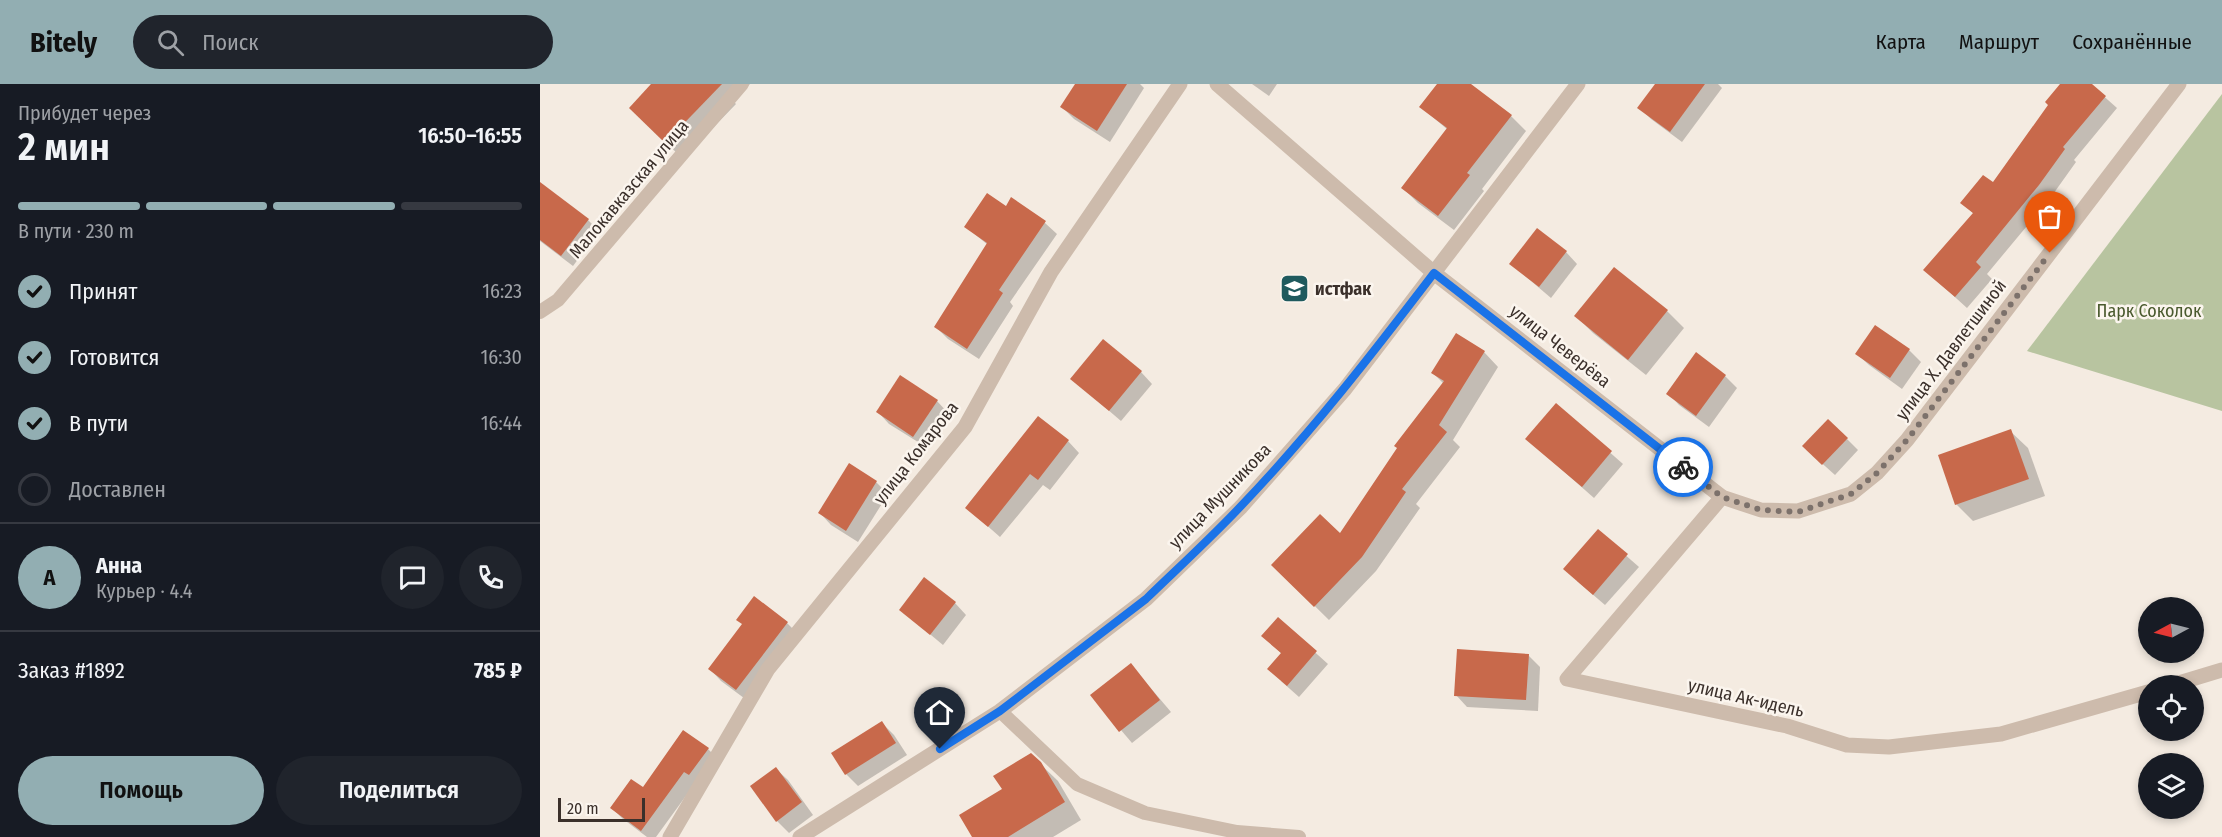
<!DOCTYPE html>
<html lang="ru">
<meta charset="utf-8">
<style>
body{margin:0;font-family:"Fira Sans Condensed",sans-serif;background:#20242c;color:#f1f3f6;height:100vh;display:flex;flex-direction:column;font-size:22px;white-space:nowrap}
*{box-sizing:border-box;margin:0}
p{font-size:20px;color:#9ea1a6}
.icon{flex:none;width:33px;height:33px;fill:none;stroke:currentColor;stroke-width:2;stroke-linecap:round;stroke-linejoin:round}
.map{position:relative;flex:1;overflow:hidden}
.drawer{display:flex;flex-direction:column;background:#171b24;width:540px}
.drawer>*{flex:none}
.needle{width:39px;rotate:263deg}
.tools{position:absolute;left:1598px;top:513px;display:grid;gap:12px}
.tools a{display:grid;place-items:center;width:66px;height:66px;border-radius:50%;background:#171b24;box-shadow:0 3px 9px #0003;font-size:30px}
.scale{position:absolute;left:18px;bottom:15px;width:87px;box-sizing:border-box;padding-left:6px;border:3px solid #3b302b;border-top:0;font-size:16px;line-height:21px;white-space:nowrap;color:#3b302b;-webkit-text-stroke:4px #fbf5ee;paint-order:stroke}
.pin{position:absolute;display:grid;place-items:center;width:51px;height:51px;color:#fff;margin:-62px -26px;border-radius:50% 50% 50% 0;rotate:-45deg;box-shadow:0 0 6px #0007}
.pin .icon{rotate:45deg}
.courier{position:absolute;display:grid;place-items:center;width:60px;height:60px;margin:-30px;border:4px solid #1a73e8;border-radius:50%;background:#fff;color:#222;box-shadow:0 2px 8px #0007}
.headline em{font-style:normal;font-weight:600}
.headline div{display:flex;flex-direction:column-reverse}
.headline{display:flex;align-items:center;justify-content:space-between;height:102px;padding:0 18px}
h1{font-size:39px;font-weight:600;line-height:45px}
.bar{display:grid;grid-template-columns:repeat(4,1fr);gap:9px 6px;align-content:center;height:72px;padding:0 18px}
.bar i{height:8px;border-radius:4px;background:#363941}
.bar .selected{background:#92aeb2}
.bar p{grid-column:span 4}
.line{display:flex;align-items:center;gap:15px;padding:0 18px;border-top:2px solid #363941}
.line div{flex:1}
.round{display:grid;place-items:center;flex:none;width:63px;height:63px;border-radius:32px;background:#20242c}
ol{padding:0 18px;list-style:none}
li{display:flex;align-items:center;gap:18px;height:66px}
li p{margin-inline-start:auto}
li .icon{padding:6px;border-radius:50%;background:#92aeb2;color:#111;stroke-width:4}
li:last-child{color:#9ea1a6}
li i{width:33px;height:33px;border:3px solid #363941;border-radius:50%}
.action{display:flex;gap:12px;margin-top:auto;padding:12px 18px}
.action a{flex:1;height:69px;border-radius:36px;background:#92aeb2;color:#111;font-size:24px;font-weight:600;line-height:69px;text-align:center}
.action a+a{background:#20242c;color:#f1f3f6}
header{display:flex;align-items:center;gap:36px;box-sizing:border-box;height:84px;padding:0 30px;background:#92aeb2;color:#111}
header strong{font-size:28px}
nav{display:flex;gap:33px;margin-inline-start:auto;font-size:21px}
.search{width:420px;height:54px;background:#20242c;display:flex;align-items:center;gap:15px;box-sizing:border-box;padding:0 21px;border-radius:33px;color:#9ea1a6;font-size:22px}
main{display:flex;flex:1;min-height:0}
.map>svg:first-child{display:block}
.green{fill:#b8c4a0}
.shadow{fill:#0003}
.building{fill:#c8694b}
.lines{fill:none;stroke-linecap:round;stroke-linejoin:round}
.service{stroke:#cdbbac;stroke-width:14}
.minor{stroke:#cdbbac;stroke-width:15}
.tertiary{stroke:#cdbbac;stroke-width:15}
.done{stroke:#7c716b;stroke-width:6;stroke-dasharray:0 10.8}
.route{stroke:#1a73e8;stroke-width:8}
.labels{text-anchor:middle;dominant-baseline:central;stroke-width:5;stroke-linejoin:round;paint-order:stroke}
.street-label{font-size:18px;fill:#3b302b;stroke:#fbf5ee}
.poi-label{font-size:18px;font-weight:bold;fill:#3b302b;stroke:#fbf5ee;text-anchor:start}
.park-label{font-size:18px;fill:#4a5a2e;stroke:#fbf5ee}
</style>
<header>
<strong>Bitely</strong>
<div class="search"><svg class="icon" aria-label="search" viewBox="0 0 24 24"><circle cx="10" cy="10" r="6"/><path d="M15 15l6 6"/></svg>Поиск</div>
<nav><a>Карта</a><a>Маршрут</a><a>Сохранённые</a></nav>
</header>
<main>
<section class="drawer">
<div class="headline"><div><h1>2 мин</h1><p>Прибудет через</p></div><em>16:50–16:55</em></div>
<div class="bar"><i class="selected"></i><i class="selected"></i><i class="selected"></i><i></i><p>В пути · 230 m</p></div>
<ol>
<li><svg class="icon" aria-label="check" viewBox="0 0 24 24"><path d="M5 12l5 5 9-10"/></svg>Принят<p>16:23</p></li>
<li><svg class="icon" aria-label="check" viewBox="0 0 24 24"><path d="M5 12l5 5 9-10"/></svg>Готовится<p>16:30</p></li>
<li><svg class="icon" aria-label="check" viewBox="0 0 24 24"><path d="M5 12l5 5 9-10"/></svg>В пути<p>16:44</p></li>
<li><i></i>Доставлен</li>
</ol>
<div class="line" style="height:108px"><b class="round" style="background:#92aeb2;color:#111">А</b><div><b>Анна</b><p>Курьер · 4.4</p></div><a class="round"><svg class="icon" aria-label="chat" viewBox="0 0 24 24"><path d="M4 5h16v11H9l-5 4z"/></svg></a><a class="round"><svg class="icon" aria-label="phone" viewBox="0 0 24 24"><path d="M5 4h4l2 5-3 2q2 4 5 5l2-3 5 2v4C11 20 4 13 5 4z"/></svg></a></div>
<div class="line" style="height:78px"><div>Заказ #1892</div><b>785 ₽</b></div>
<div class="action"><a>Помощь</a><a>Поделиться</a></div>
</section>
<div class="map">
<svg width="1682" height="753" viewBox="0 0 1682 753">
<rect width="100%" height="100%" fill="#f4ebe1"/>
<polygon class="green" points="1682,10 1682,327 1487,267"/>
<g class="shadow">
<polygon points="114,0 210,0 194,18 196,20 143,75 108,41"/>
<polygon points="537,0 600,0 604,4 570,58 534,35 522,23"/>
<polygon points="712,0 737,0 729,12"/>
<polygon points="899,0 928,0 971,32 986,47 942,105 944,107 914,146 878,119 863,104 908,46 881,23"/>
<polygon points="1117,0 1178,0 1182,4 1142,58 1111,35 1099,23"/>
<polygon points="1522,0 1550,0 1577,24 1534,76 1536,78 1511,113 1447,190 1452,195 1427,224 1385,186 1434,130 1422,119 1453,101 1510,22"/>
<polygon points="0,100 48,136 59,147 33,182 0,157"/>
<polygon points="472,115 505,139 517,150 470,218 473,222 439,275 408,255 396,243 448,161 426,143 466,124"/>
<polygon points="1026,168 1037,180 1011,214 971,180"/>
<polygon points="1127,227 1144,244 1106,291 1053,249 1036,232"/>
<polygon points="1335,243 1369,266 1381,278 1362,305 1329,281 1317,270"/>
<polygon points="944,268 958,283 913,356 920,363 876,420 880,424 836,487 789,536 733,481 800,452 904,300 893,289"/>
<polygon points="601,288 612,300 581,337 532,295"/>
<polygon points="1185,292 1197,304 1169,343 1139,321 1128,309"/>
<polygon points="397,317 408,329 386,363 349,340 338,328"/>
<polygon points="1016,321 1083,380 1054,414 987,355"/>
<polygon points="1470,347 1488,364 1505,412 1433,437 1416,420"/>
<polygon points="1307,355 1318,366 1295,391 1276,374"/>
<polygon points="528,357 539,369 510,406 503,401 460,453 427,424"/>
<polygon points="336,398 348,410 318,458 291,441 280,429"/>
<polygon points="1058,447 1099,483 1065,521 1037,497"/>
<polygon points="415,519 426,531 403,561 361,526"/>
<polygon points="738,535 788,580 759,613 741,597 742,570 723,552"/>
<polygon points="247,539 259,551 208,617 181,597 170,585 203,541"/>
<polygon points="988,571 1000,583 998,627 927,623 916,611"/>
<polygon points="591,581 631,628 592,659 552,612"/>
<polygon points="342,639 354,651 367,671 318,702 306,690 293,670"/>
<polygon points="168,665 179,676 156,698 116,753 107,753 83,735 71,723"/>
<polygon points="491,671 518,697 541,736 513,753 434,753 464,706"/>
<polygon points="236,685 248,696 273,731 249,749 237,737"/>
</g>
<g class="building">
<polygon points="111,0 182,0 125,59 89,24"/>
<polygon points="535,0 587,0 557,47 520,23"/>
<polygon points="897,0 931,0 972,31 927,89 930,91 898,132 861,104 907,44 879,23"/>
<polygon points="1115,0 1165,0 1130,48 1097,24"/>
<polygon points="1520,0 1552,0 1566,12 1523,63 1525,65 1499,101 1436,178 1441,183 1415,213 1383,186 1433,129 1420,119 1443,91 1453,98 1508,21 1505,18"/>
<polygon points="0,98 49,135 21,172 0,156"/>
<polygon points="447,109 466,122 471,113 506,137 459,206 463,209 427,265 394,243 447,159 424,143"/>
<polygon points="997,144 1027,167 999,203 969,180"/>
<polygon points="1074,183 1128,226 1088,276 1034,232"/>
<polygon points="1335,241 1370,265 1350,294 1315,270"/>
<polygon points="916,249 945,267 899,341 907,348 862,405 866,408 822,473 774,523 731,481 780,430 800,449 857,364 854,362 904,297 891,289"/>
<polygon points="563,255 602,287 569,327 530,295"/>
<polygon points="1156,268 1186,291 1156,332 1126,310"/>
<polygon points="360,291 398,316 373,353 336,328"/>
<polygon points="1016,319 1072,367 1042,403 985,355"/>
<polygon points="498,332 529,356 498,396 490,390 448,443 425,424"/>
<polygon points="1288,335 1308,354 1282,381 1262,362"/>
<polygon points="1471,345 1489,395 1415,421 1398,371"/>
<polygon points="309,379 337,397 306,447 278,429"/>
<polygon points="1058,445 1088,470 1053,511 1023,485"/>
<polygon points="384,493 416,518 390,551 359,526"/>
<polygon points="214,512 248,538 196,606 168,585 202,540 196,536"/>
<polygon points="738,533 777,567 747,602 727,585 741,569 721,552"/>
<polygon points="917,565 989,570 986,616 914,612"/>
<polygon points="591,579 620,616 579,648 550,611"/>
<polygon points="342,637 356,659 305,691 291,669"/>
<polygon points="143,646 169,664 149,691 144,688 101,747 70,724 91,695 103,703"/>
<polygon points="491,669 501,678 525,718 468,753 432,753 419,731 462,705 453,692"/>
<polygon points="236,683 262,718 236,738 210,702"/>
</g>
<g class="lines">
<g class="service">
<polyline points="0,228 18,216 202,0"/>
<polyline points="460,627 537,700 605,729 697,748 759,753"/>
</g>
<g class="minor">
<polyline points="1182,413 1027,595 1247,642 1307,661 1349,663 1461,650 1608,608"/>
<polyline points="1629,602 1682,586"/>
<polyline points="130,753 228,585 425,343 511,188 640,0"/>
<polyline points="260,753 460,627 606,515 701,423 805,305 1038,0"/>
</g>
<polyline class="tertiary" points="677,0 894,189 1182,413 1221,426 1258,427 1311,410 1337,389 1367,356 1639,0"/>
</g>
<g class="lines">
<polyline class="done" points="1143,383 1182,413 1221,426 1258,428 1311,410 1337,389 1367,356 1510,169"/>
<path class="route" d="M 400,665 L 460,627 L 606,515 C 638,484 671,454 701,422 C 771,349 833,269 894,189 L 1143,383"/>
</g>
<defs>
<symbol id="university-square" viewBox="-11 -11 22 22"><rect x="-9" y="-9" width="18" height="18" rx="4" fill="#1f5a5e" stroke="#fbf5ee"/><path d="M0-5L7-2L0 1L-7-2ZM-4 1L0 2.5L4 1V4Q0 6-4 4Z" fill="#fff"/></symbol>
</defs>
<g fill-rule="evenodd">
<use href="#university-square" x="738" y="188" width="33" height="33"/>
</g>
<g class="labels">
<g class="street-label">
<text transform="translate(89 105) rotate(-50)">Малокавказская улица</text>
<text transform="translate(1020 262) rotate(38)">улица Чеверёва</text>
<text transform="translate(1411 266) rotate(-53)">улица Х. Давлетшиной</text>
<text transform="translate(376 369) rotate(-52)">улица Комарова</text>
<text transform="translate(680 412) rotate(-46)">улица Мушникова</text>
<text transform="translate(1206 614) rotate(13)">улица Ак-идель</text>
</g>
<g class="poi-label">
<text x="775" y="205">истфак</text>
</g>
<g class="park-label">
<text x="1609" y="227">Парк Соколок</text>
</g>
</g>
</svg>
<div class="tools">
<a><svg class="needle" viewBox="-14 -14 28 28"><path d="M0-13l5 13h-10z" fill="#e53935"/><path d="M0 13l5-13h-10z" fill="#9ea1a6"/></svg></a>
<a><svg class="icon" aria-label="locate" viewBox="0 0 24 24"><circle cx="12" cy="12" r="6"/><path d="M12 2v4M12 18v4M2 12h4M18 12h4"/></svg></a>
<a><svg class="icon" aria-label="layers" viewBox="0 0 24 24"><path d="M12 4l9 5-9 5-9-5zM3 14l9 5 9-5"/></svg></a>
</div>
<div class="scale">20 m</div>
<div class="pin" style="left:1510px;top:169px;background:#ea580c"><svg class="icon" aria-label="bag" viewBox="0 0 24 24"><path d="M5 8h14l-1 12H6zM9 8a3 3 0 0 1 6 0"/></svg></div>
<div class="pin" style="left:400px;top:665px;background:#1f2937"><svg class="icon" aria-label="home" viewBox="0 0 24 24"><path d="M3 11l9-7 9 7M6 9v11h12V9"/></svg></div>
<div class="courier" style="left:1143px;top:383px"><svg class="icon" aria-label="bike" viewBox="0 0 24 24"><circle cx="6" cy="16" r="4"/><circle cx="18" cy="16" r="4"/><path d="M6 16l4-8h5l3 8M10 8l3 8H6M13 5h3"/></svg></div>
</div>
</main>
